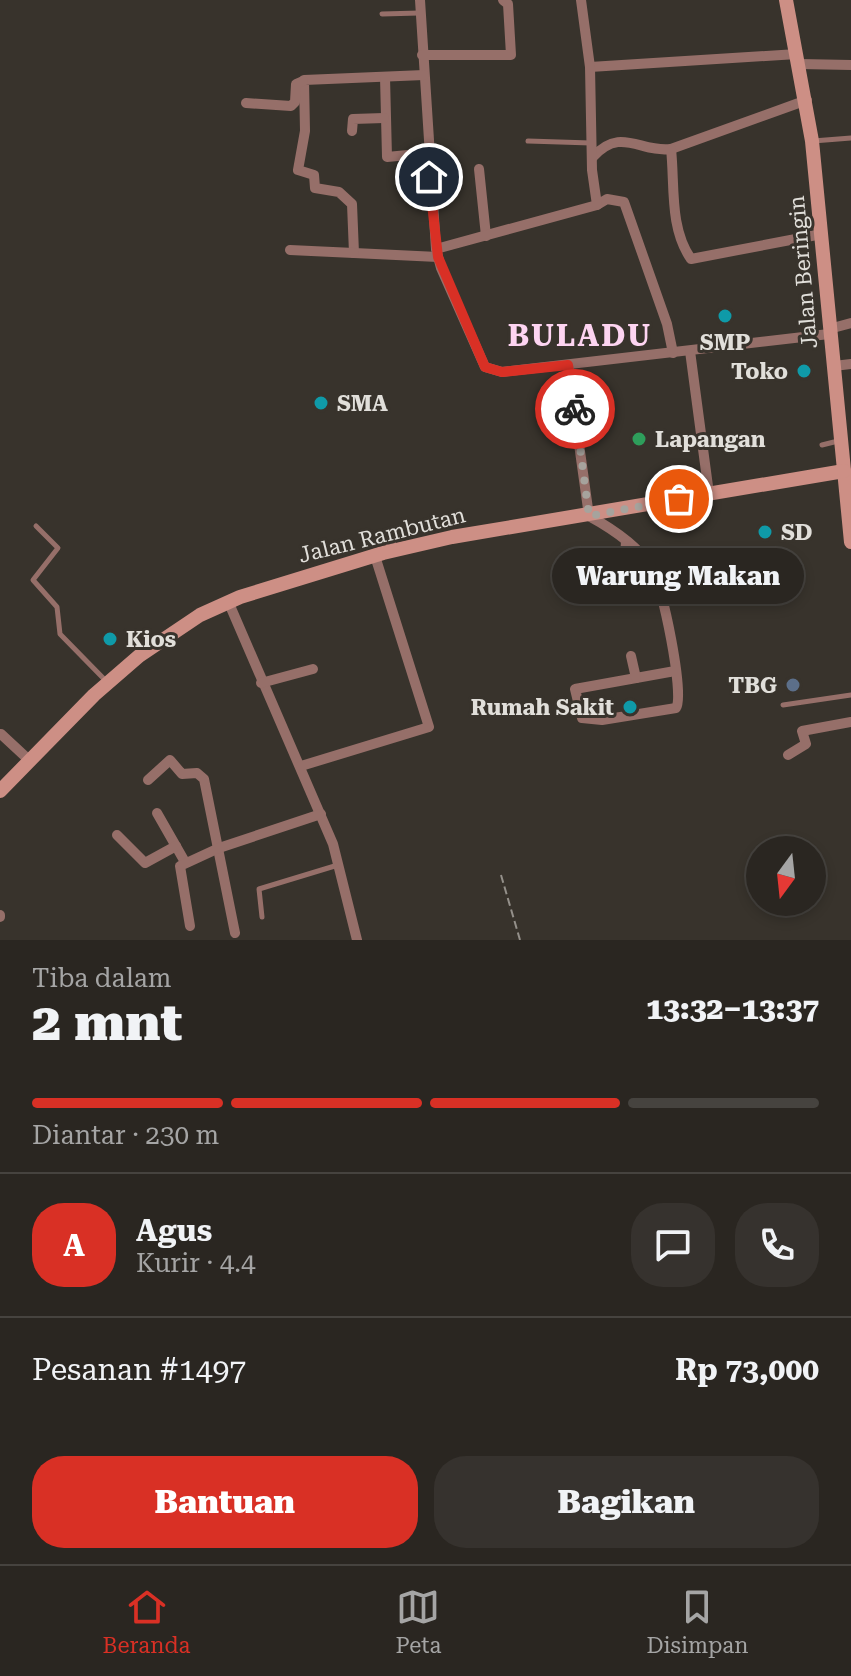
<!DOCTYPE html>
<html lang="id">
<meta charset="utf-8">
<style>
body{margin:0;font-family:"Roboto Serif",serif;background:#36322e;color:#f1f3f6;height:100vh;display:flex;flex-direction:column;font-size:30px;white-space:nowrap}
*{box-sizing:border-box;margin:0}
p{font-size:26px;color:#a5a5a5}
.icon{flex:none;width:44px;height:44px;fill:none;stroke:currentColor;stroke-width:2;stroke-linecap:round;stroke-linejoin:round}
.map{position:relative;height:940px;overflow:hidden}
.sheet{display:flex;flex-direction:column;background:#2a2621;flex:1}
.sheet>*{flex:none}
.needle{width:52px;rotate:195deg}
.tools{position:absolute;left:746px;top:836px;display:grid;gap:16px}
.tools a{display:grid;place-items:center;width:80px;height:80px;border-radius:50%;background:#2a2621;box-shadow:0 4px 12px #0003,0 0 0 2px #46433f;font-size:40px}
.pin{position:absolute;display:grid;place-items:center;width:68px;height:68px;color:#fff;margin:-34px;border:4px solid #fff;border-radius:50%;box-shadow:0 2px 8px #0007}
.courier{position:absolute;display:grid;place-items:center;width:80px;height:80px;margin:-40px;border:6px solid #d93025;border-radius:50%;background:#fff;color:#222;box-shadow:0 2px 10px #0007}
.bubble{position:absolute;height:56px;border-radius:28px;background:#2a2621;box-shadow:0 4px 12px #0003,0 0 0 2px #46433f;font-size:26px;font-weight:800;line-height:56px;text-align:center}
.headline em{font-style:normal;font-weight:800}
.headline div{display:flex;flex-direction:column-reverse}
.headline{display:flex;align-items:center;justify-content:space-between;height:136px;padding:0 32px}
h1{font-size:52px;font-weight:800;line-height:60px}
.bar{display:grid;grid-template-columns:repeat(4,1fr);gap:12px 8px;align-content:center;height:96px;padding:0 32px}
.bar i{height:10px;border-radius:6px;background:#46433f}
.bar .on{background:#d93025}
.bar p{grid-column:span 4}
.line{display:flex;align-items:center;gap:20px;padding:0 32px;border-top:2px solid #46433f}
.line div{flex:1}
.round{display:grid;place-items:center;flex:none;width:84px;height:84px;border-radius:32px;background:#36322e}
.button{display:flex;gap:16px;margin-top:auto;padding:16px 32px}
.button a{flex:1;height:92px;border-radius:32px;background:#d93025;color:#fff;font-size:32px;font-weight:800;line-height:92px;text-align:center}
.button a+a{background:#36322e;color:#f1f3f6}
.tab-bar{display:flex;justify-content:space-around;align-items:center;height:112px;border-top:2px solid #46433f;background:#2a2621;font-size:22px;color:#a5a5a5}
.tab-bar a{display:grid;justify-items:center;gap:4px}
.tab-bar .on{color:#d93025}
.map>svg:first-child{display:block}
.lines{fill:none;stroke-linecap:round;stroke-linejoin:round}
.path{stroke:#94908a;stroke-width:2;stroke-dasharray:8 4;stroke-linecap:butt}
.lane{stroke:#966f69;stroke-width:5}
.street{stroke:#966f69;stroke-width:10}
.secondary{stroke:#cd8f85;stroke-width:14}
.done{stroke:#a6a39d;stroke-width:8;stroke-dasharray:0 14.4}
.route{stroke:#d93025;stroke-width:10}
.culture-dot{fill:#0f9aa8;stroke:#38332c;stroke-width:3}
.leisure-dot{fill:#2e9e5b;stroke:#38332c;stroke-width:3}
.service-dot{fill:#5c6f8a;stroke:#38332c;stroke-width:3}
.labels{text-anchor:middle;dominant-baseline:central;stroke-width:6;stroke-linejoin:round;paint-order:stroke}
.street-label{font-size:22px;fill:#e1dfda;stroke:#38332c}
.poi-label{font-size:22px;font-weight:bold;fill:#e1dfda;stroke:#38332c;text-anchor:start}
.district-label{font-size:30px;font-weight:bold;letter-spacing:2px;fill:#fdd4f1;stroke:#38332c}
</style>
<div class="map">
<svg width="851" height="940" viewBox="0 0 851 940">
<rect width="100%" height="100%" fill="#38332c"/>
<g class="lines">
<polyline class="path" points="501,875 520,940"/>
<g class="lane">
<polyline points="382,14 419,13"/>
<polyline points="528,141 591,143"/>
<polyline points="813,141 851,138"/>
<polyline points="822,445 838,441"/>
<polyline points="36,526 58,548 33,580 57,607 60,634 107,682"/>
<polyline points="783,705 851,695"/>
<polyline points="262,917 259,889 338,865"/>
</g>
<g class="street">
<polyline points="420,0 436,249 441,268 485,367 502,372 829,334"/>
<polyline points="422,55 511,55 508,4 503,0"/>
<polyline points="800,64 851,65"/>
<polyline points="590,67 797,54"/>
<polyline points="424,75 304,80 305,131 298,170 314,175 315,188 339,192 352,204 354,253 438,257"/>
<polyline points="385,77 387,157 429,153"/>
<polyline points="246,103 291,106 295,102 296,84 303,81"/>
<polyline points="352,131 353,119 384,118"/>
<polyline points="671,149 807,100"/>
<path d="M 593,157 C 621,126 640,153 671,149 C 675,184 669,228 691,259 L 822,234"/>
<polyline points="479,169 486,236"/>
<polyline points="597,205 607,199 624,202 667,324 673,353"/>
<polyline points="436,249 597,205 592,170 590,67 581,0"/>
<polyline points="290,250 354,253"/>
<polyline points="829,329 851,323"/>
<polyline points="690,351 709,494"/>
<path d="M 568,365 L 589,516 C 611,528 638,546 652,568 C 662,584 685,695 676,708 L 602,720 L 582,718 L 575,689 L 675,671"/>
<polyline points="834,366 851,364"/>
<polyline points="391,551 391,539"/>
<polyline points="623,590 626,541"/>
<polyline points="228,601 333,844 357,940"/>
<polyline points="631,656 636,678"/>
<polyline points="261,683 313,669"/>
<polyline points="1,734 29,760"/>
<polyline points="788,755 806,744 802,731 851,722"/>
<polyline points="301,766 429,727 375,556"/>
<polyline points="148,780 170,760 182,774 197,773 204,779 235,933"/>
<polyline points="157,813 185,862"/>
<polyline points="117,835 145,863 176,846"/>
<polyline points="0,915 0,917"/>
<polyline points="190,926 180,866 219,848 321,814"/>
</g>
<g class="secondary">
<polyline points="786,0 812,141 851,542"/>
<polyline points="0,791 94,695 139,656 200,615 240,597 383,553 452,537 844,471"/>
</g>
</g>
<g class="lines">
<polyline class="done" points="575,409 589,516 679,499"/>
<polyline class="route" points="429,177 438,257 485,367 502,372 568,365 575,409"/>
</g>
<g class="culture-dot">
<circle cx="725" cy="316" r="8"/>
<circle cx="804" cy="371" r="8"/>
<circle cx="321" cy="403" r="8"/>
<circle cx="765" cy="532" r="8"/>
<circle cx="110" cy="639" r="8"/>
<circle cx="630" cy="707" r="8"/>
</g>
<circle class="leisure-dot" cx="639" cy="439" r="8"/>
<circle class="service-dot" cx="793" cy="685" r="8"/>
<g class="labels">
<g class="street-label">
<text transform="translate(803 272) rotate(-95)">Jalan Beringin</text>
<text transform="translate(382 535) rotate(-14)">Jalan Rambutan</text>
</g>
<g class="poi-label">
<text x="725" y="342" text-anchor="middle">SMP</text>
<text x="788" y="371" text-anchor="end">Toko</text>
<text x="337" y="403">SMA</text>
<text x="655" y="439">Lapangan</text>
<text x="781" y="532">SD</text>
<text x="126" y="639">Kios</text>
<text x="777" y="685" text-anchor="end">TBG</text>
<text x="614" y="707" text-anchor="end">Rumah Sakit</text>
</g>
<g class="district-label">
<text x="580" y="335">BULADU</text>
</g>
</g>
</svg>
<div class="tools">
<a><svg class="needle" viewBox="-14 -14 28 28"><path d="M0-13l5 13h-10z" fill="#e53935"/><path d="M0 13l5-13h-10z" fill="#a5a5a5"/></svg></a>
</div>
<div class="pin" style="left:679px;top:499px;background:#ea580c"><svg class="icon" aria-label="bag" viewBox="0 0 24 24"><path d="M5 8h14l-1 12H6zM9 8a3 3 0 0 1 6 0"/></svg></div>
<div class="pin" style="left:429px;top:177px;background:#1f2937"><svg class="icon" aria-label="home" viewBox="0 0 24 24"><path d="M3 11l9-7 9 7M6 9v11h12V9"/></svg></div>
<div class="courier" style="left:575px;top:409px"><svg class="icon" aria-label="bike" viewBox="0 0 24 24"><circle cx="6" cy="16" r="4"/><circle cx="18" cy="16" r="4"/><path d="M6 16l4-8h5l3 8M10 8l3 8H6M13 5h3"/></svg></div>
<div class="bubble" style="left:552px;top:548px;width:252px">Warung Makan</div>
</div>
<section class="sheet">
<div class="headline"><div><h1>2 mnt</h1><p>Tiba dalam</p></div><em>13:32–13:37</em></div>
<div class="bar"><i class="on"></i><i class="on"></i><i class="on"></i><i></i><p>Diantar · 230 m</p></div>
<div class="line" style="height:144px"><b class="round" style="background:#d93025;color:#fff">A</b><div><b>Agus</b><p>Kurir · 4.4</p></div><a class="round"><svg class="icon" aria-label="chat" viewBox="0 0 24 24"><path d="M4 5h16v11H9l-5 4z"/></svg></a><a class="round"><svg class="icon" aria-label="phone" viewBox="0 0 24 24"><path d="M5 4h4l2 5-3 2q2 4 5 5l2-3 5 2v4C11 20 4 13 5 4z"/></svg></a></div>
<div class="line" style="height:104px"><div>Pesanan #1497</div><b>Rp 73,000</b></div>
<div class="button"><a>Bantuan</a><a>Bagikan</a></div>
</section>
<nav class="tab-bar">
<a class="on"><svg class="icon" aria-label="home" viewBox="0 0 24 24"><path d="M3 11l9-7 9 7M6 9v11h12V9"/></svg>Beranda</a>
<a><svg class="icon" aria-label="map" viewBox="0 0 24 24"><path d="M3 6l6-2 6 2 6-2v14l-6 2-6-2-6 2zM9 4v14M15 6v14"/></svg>Peta</a>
<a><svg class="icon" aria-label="saved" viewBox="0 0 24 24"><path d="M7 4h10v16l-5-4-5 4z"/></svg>Disimpan</a>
</nav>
